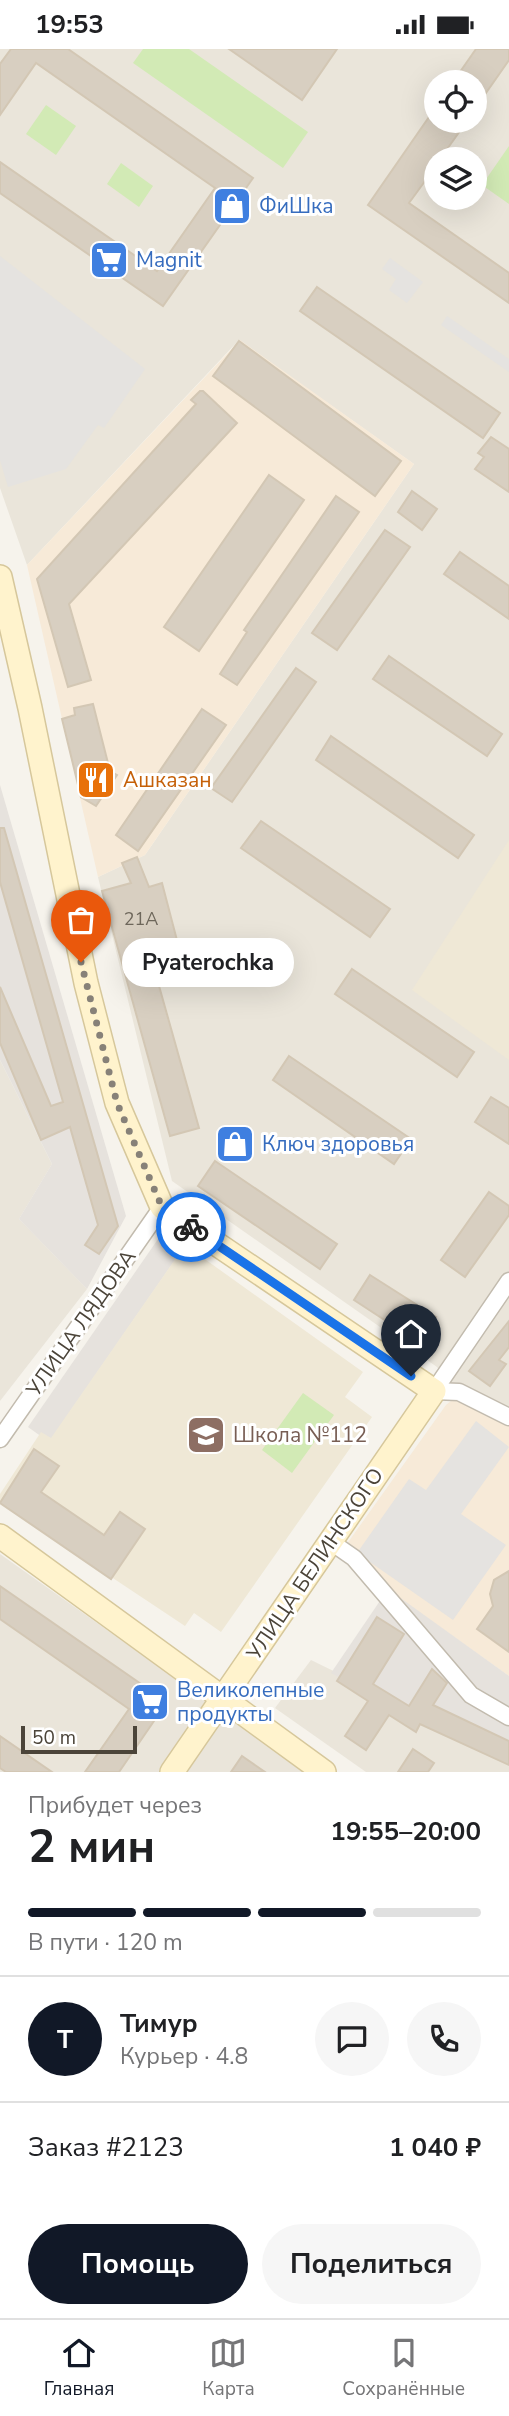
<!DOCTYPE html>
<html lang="ru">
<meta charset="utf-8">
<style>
body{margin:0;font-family:"Nunito Sans",sans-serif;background:#f6f6f6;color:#202124;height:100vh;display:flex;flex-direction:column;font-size:26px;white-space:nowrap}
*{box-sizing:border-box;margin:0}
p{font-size:23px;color:#757577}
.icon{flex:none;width:38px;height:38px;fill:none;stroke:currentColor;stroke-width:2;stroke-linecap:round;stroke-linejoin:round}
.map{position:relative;height:1723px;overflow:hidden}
.drawer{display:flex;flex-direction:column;background:#fff;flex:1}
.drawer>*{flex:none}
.controls{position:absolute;left:424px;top:21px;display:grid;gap:14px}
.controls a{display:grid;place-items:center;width:63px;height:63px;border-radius:50%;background:#fff;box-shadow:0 7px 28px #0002;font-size:35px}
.scale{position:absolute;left:21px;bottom:18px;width:116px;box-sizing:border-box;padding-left:7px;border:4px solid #4b4439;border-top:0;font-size:19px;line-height:24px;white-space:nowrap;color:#4b4439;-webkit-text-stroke:5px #fff;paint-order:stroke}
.pin{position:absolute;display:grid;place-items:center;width:60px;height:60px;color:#fff;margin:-72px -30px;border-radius:50% 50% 50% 0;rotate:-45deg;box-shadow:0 0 7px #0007}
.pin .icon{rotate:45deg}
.courier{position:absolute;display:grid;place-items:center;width:70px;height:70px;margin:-35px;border:5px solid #1a73e8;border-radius:50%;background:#fff;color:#222;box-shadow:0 2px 9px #0007}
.bubble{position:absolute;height:49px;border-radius:24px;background:#fff;box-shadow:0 7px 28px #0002;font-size:23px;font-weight:700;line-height:49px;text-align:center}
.headline em{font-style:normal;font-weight:700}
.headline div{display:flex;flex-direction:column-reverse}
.headline{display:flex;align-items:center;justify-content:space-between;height:119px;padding:0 28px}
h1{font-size:46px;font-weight:700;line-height:52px}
.bar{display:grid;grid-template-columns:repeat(4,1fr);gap:10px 7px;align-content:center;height:84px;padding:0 28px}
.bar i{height:9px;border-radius:5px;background:#e0e0e0}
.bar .on{background:#111827}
.bar p{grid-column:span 4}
.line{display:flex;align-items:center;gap:18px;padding:0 28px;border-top:2px solid #e0e0e0}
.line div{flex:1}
.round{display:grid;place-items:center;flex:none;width:74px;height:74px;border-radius:37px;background:#f6f6f6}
.cta{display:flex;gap:14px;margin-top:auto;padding:14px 28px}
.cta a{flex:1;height:80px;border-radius:42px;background:#111827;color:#fff;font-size:28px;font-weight:700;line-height:80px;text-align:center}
.cta a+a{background:#f6f6f6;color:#202124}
.status{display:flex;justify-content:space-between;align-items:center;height:49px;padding:0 35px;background:#fff;direction:ltr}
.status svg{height:19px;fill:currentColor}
.tab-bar{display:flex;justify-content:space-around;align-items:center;height:98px;border-top:2px solid #e0e0e0;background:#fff;font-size:19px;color:#757577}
.tab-bar a{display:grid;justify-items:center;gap:4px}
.tab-bar .on{color:#111827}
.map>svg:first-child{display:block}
.residential{fill:#eae5da;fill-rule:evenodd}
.commercial{fill:#f7ead8}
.industrial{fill:#e6e2dd}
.education{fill:#efe8d6}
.green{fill:#d2eab5}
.parking{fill:#e5e3e0}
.building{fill:#d8cfc1;stroke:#d3c7b4;stroke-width:2}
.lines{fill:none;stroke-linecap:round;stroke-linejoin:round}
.street-casing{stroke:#c2bbae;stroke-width:19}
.secondary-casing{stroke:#d6c79b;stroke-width:26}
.street{stroke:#fff;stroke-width:16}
.secondary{stroke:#fff3cd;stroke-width:23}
.done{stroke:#878178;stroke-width:7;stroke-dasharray:0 12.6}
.route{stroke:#1a73e8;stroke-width:9}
.labels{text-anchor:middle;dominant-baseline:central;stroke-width:6;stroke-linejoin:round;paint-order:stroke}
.number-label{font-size:18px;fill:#6e675b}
.shop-label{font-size:21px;fill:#366cbe;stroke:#fff;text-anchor:start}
.food-label{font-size:21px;fill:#c56008;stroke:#fff;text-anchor:start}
.street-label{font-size:21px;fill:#4b4439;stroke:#fff}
.education-label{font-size:21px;fill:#785e54;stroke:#fff;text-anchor:start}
</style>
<div class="status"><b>19:53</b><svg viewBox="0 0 49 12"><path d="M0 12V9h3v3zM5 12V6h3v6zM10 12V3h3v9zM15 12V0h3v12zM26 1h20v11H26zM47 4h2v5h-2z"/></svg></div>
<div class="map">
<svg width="509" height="1723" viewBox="0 0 509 1723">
<rect width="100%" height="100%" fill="#f6f3ec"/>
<g class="residential">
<path d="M 0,0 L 509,0 L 509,1377 L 477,1354 L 457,1347 L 437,1318 L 172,1132 L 98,828 L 145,806 L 414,415 L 239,291 L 27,516 L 0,439 ZM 436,33 L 474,33 L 474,72 L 436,72 ZM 436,110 L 474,110 L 474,149 L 436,149 Z"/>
<polygon points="0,1011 52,1115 19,1170 87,1240 0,1352"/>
<polygon points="0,1505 307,1723 0,1723"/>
<polygon points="311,1611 509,1708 509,1723 366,1723 275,1659"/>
</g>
<g class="commercial">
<polygon points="240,291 414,415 145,806 98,828 27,516"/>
<polygon points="457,1347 476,1354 509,1377 509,1627 339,1506 446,1356"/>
</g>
<g class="industrial">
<polygon points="0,736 126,1167 87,1240 19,1170 52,1115 0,1011"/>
<polygon points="165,1180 186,1195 49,1393 28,1378"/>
<polygon points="388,1540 509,1627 509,1708 408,1666 331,1624"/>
</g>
<g class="education">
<polygon points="509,791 509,1011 412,941"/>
<polygon points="185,1196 363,1323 345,1348 372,1368 221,1583 194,1564 185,1577 0,1454 0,1445 41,1383 51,1389"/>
</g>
<g class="green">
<polygon points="143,0 189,0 308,83 283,119 133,14"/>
<polygon points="46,56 76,77 56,106 26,85"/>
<polygon points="509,97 509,155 482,136"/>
<polygon points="121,114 153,137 139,158 107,135"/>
<polygon points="303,1344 334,1366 292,1424 262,1401"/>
</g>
<g class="parking">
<polygon points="0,207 145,320 104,379 98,376 66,420 8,438 0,411"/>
<polygon points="390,209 423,233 407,254 389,241 396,230 382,220"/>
<polygon points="447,267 509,310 509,323 441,276"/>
<polygon points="476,1372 509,1398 461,1465 506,1496 453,1571 357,1504 409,1430 426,1441"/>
</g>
<g class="building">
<polygon points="11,0 68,0 253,129 163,257 0,144 0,113 157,222 215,139 36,14 0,66 0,15"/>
<polygon points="229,0 337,0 302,51"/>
<polygon points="476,0 509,0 509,11 474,61 474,33 453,33"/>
<polygon points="436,58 436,72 467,72 440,110 436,110 436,117 409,154 509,224 509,254 368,156"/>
<polygon points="317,238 500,364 483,389 300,262"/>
<polygon points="239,292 401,412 375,447 213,327"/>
<polygon points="200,342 203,342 237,374 69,555 91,631 68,638 37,530 196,355 191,351"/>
<polygon points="491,388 509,400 509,443 475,420 484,408 478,404"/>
<polygon points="269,426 304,451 199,602 164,578"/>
<polygon points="412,442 437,460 422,481 398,463"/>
<polygon points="336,447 359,463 237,636 220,625 247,583 244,581"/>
<polygon points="385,481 410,498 337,601 312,584"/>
<polygon points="460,503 509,537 509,570 444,525"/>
<polygon points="389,607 502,685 487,707 373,630"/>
<polygon points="296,619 316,633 232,753 211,739"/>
<polygon points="93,655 110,722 117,726 96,757 81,748 62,670 75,666 74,659"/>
<polygon points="202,660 226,676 138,802 116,786"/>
<polygon points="331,687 474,786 458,809 316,711"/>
<polygon points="261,772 390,860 370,888 241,799"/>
<polygon points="0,779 4,779 118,1177 99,1205 85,1196 98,1176 70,1078 41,1091 0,994 0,938 51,1057 63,1053 0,833"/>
<polygon points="137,808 149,838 162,834 179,899 152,906 152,912 199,1079 170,1087 102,842 131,834 122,814"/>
<polygon points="352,920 474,1003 457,1028 335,945"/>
<polygon points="289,1007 411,1090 394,1115 273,1031"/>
<polygon points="491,1048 509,1059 509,1095 475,1073"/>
<polygon points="215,1112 337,1195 320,1220 198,1137"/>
<polygon points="489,1143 509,1157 509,1166 465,1228 441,1211"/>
<polygon points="370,1226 436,1268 420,1294 354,1251"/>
<polygon points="509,1272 509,1298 499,1311 506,1315 490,1337 469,1322"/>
<polygon points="34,1400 59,1417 41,1443 104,1486 120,1463 145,1480 111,1530 0,1454"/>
<polygon points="509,1522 509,1603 477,1580 493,1557 490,1545 494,1531"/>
<polygon points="0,1537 167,1653 119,1723 85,1723 129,1660 0,1570"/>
<polygon points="377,1568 404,1585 373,1635 409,1657 432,1620 447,1634 433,1656 509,1692 509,1716 420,1675 416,1683 389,1666 366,1701 345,1687 368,1652 337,1632"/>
<polygon points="0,1687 52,1723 6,1723 0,1719"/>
<polygon points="413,1700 434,1714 428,1723 398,1723"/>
<polygon points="242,1707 265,1723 231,1723"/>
</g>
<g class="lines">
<defs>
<g id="street">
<polyline points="434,1342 509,1232"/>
<polyline points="434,1342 459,1343 509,1368"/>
<polyline points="0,1390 162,1158"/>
<polyline points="331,1493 354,1509 471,1646 509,1668"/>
</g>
<g id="secondary">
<polyline points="0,528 30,659 86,934 117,1054 162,1158 434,1342 172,1723"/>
<polyline points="0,1487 324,1723"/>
</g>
</defs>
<use href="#street" class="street-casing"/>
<use href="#secondary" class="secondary-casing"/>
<use href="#street" class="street"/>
<use href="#secondary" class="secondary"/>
</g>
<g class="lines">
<polyline class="done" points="81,913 117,1054 162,1158 191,1178"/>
<polyline class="route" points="191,1178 411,1327"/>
</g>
<defs>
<symbol id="shop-square" viewBox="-11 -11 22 22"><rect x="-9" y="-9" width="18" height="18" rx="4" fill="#3f7fe0" stroke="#fff"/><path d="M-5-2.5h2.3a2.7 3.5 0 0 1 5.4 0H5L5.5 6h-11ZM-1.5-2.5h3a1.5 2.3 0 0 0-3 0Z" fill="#fff"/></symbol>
<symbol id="supermarket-square" viewBox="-11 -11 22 22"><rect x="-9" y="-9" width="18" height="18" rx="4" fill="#3f7fe0" stroke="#fff"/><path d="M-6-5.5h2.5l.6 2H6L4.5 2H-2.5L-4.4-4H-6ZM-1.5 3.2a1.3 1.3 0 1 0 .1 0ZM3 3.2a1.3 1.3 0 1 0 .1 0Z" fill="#fff"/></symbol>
<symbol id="restaurant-square" viewBox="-11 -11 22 22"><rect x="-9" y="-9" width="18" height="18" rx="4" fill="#e8710a" stroke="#fff"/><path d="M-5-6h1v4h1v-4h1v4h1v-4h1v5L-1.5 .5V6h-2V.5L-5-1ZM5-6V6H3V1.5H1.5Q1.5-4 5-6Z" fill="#fff"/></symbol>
<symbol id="school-square" viewBox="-11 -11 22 22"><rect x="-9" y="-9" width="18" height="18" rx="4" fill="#8d6e63" stroke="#fff"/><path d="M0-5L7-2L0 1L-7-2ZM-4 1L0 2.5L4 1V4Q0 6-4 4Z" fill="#fff"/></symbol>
</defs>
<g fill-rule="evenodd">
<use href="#shop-square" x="210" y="135" width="44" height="44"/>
<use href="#supermarket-square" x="87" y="189" width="44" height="44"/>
<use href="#restaurant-square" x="74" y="709" width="44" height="44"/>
<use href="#shop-square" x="213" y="1073" width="44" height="44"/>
<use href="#school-square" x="184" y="1364" width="44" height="44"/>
<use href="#supermarket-square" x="128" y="1631" width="44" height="44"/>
</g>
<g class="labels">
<g class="number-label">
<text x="141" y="870">21А</text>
</g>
<g class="shop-label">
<text x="259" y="157">ФиШка</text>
<text x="136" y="211">Magnit</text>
<text x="262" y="1095">Ключ здоровья</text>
<text x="177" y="1641">Великолепные<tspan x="177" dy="24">продукты</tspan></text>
</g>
<g class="food-label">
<text x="123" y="731">Ашказан</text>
</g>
<g class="street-label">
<text transform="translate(81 1274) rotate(-55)">УЛИЦА ЛЯДОВА</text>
<text transform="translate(315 1515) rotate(-56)">УЛИЦА БЕЛИНСКОГО</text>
</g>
<g class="education-label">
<text x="233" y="1386">Школа №112</text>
</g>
</g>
</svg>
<div class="controls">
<a><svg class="icon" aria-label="locate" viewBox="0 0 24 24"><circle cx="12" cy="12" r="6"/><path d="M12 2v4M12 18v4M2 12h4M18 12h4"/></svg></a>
<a><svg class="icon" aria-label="layers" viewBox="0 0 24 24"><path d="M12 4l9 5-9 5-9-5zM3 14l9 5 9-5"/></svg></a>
</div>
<div class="scale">50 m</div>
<div class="pin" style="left:81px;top:913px;background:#ea580c"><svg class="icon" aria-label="bag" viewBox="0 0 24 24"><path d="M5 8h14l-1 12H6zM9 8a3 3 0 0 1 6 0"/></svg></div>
<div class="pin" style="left:411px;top:1327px;background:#1f2937"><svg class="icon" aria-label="home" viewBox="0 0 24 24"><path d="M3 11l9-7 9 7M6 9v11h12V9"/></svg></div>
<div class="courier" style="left:191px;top:1178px"><svg class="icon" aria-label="bike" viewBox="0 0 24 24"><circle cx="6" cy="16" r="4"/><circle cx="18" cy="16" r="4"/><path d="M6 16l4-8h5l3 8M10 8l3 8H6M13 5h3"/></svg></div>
<div class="bubble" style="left:122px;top:889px;width:172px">Pyaterochka</div>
</div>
<section class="drawer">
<div class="headline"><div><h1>2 мин</h1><p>Прибудет через</p></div><em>19:55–20:00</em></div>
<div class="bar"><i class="on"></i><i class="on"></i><i class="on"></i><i></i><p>В пути · 120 m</p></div>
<div class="line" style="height:126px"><b class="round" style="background:#111827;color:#fff">Т</b><div><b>Тимур</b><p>Курьер · 4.8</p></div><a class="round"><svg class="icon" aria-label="chat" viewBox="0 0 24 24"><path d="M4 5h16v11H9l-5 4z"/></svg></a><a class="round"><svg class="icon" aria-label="phone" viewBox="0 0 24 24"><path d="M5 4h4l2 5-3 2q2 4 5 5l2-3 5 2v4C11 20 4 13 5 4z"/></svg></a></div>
<div class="line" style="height:91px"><div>Заказ #2123</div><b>1 040 ₽</b></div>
<div class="cta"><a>Помощь</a><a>Поделиться</a></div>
</section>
<nav class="tab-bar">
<a class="on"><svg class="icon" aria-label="home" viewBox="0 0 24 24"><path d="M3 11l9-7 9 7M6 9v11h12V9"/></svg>Главная</a>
<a><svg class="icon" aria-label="map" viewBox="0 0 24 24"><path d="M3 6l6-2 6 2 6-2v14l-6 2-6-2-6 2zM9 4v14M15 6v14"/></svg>Карта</a>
<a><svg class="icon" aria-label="saved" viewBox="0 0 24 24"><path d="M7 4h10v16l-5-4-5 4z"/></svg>Сохранённые</a>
</nav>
